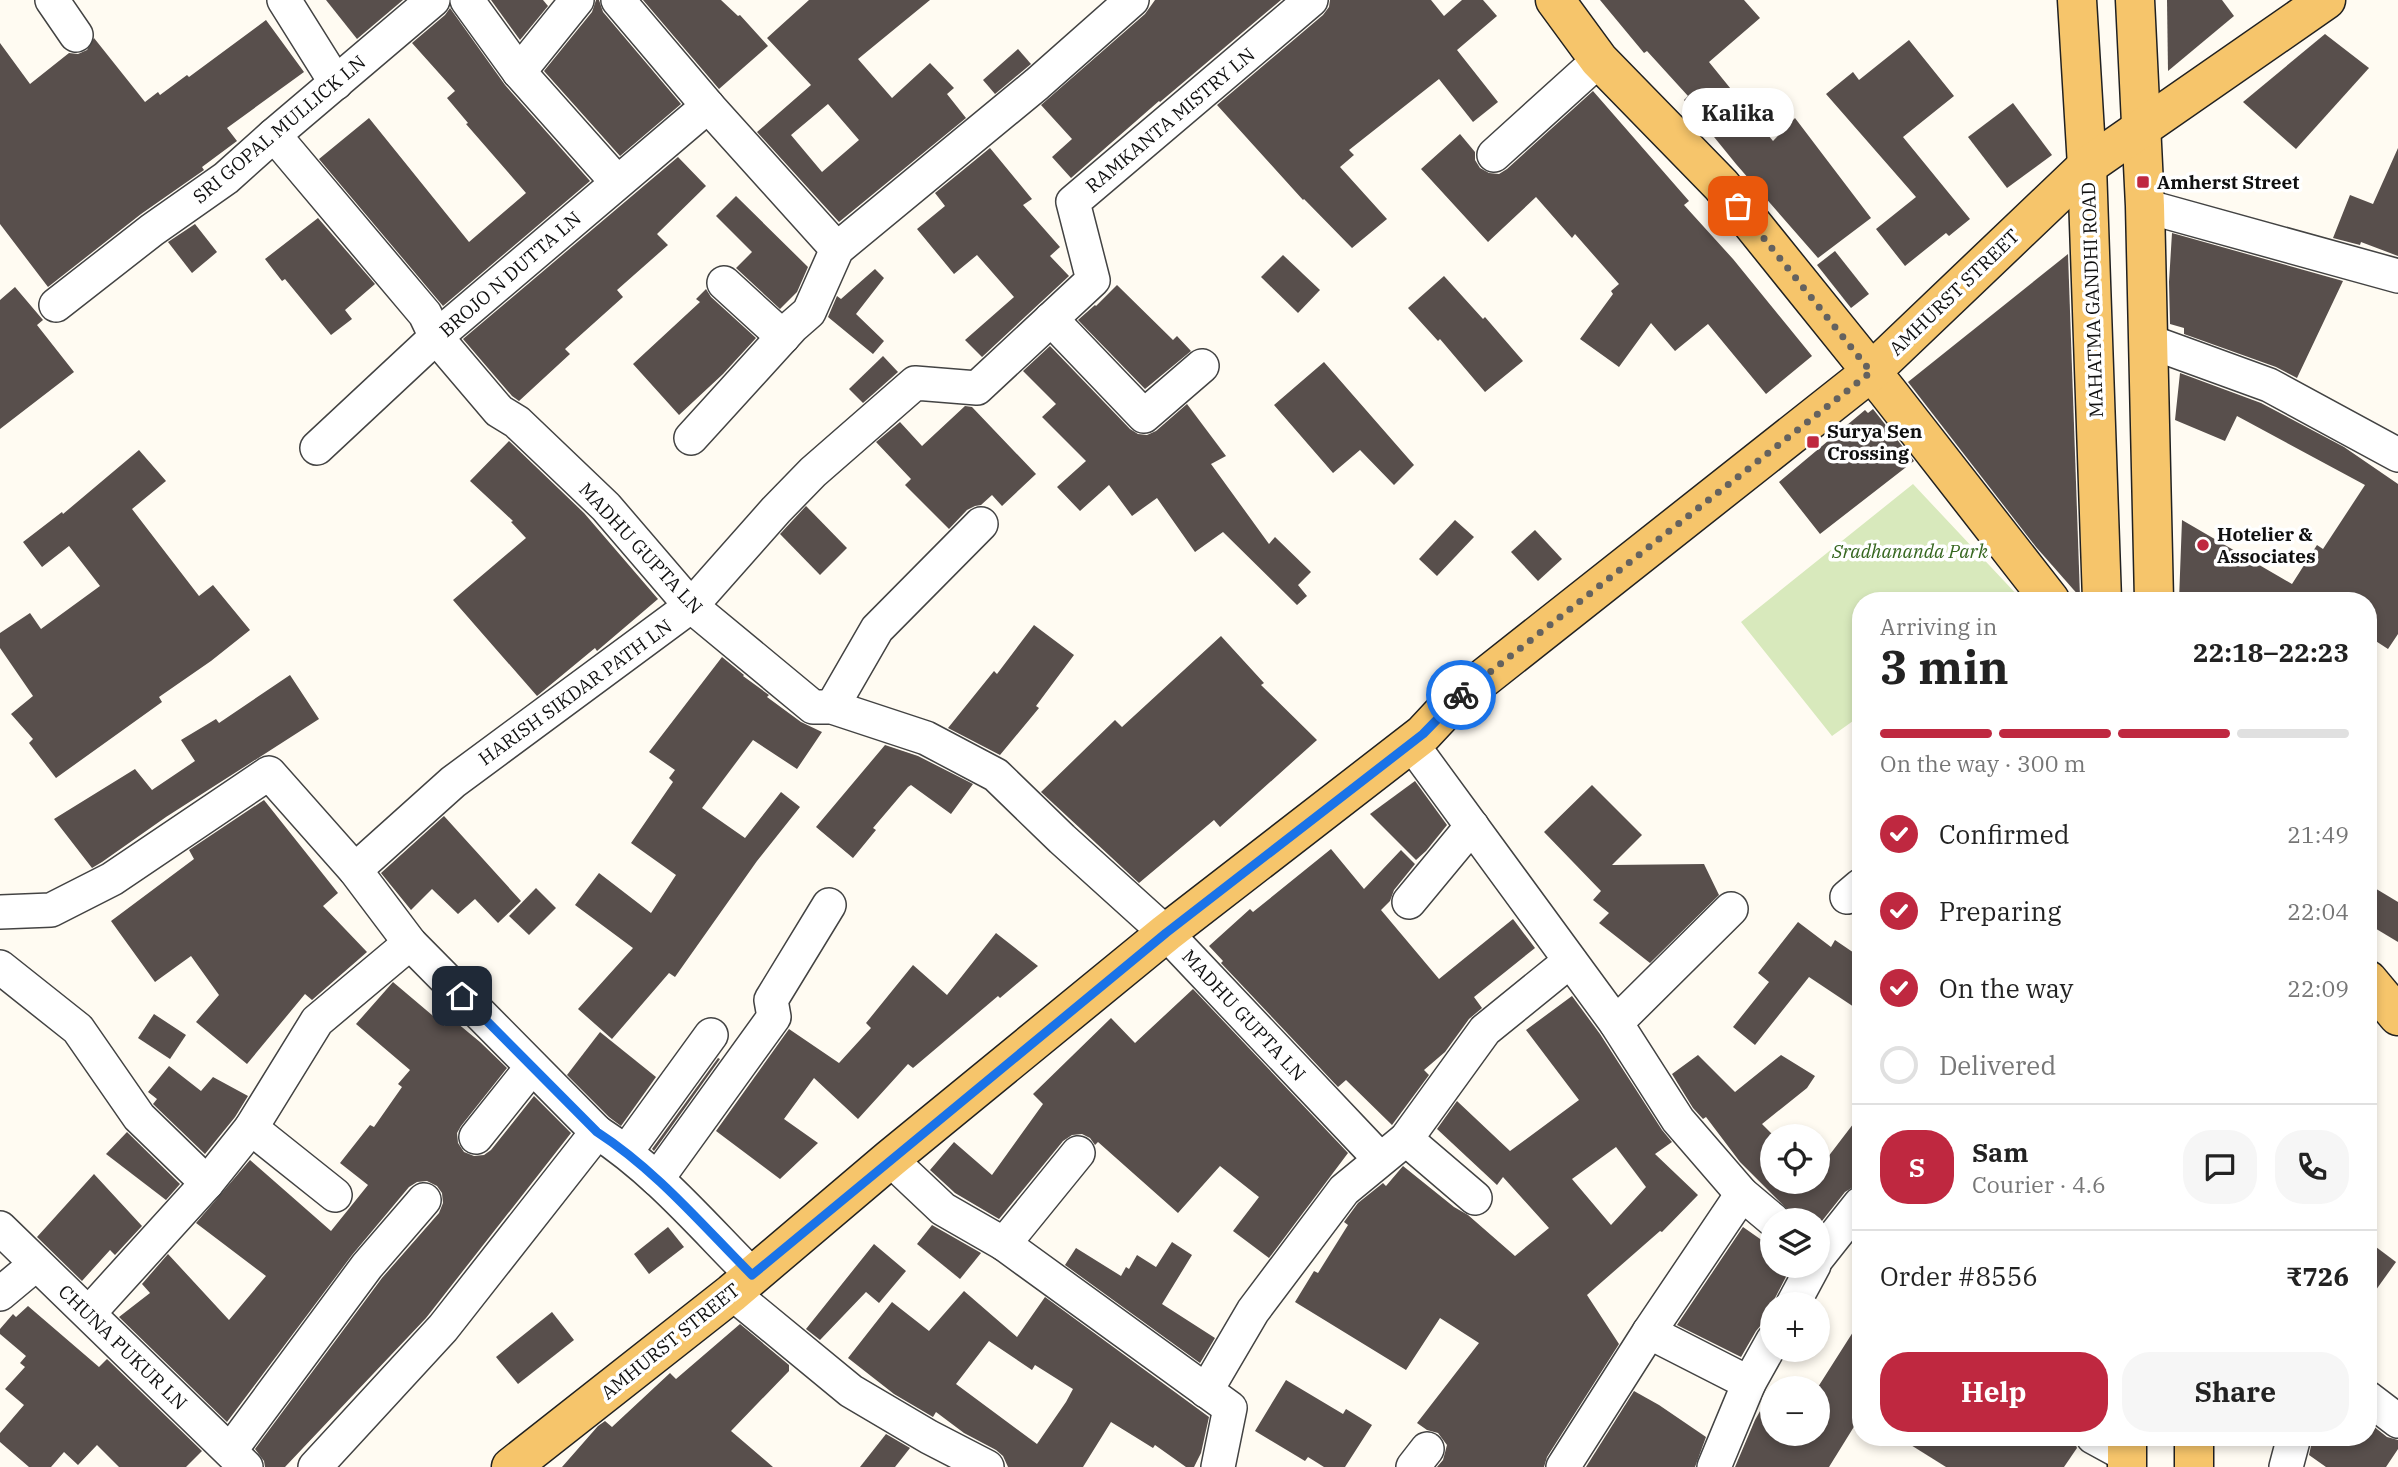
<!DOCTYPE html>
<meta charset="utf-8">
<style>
body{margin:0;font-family:"IBM Plex Serif",serif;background:#f6f6f6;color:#222;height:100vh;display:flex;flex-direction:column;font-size:26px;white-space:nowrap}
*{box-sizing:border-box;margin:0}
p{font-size:23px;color:#767676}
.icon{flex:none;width:38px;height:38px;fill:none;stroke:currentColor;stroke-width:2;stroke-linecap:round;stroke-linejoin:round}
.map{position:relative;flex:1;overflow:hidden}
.sheet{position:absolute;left:1852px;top:592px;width:525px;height:854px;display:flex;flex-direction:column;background:#fff;border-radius:28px;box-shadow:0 4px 10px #0003}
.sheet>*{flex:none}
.fabs{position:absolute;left:1760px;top:1124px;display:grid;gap:14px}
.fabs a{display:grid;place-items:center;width:70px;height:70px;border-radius:50%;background:#fff;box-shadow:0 4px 10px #0003;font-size:35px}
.pin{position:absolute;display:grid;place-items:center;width:60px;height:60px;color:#fff;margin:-30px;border-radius:14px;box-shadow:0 4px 10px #0006}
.courier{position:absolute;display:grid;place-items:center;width:70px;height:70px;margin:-35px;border:5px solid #1a73e8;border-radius:50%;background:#fff;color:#222;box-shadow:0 2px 9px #0007}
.bubble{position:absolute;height:49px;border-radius:24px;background:#fff;box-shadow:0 4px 10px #0003;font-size:23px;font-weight:700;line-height:49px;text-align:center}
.summary em{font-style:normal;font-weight:700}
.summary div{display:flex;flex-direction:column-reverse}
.summary{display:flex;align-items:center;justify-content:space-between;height:119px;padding:0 28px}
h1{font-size:46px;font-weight:700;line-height:52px}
.bar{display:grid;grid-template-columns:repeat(4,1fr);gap:10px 7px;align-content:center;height:84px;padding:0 28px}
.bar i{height:9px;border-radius:5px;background:#e0e0e0}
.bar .on{background:#bf2840}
.bar p{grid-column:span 4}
.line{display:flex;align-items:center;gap:18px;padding:0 28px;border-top:2px solid #e0e0e0}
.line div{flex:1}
.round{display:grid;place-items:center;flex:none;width:74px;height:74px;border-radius:28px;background:#f6f6f6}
ol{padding:0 28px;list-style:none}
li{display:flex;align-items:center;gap:21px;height:77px}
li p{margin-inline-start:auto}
li .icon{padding:7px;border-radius:50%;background:#bf2840;color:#fff;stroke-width:4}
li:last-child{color:#767676}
li i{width:38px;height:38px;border:4px solid #e0e0e0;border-radius:50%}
.primary-button{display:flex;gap:14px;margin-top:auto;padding:14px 28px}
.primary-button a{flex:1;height:80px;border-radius:28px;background:#bf2840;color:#fff;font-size:28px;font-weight:700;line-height:80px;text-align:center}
.primary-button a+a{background:#f6f6f6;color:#222}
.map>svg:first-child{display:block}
.green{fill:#d8e9bc}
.building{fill:#584f4c;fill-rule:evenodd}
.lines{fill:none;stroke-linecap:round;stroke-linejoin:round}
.minor-casing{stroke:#434343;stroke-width:36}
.major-casing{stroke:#212121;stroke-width:41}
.minor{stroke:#fff;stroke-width:33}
.major{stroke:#f6c56b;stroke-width:38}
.done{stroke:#64625f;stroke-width:7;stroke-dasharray:0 12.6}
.route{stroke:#1a73e8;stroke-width:9}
.poi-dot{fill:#bf2840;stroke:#fff;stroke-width:2.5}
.labels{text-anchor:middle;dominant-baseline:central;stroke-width:7;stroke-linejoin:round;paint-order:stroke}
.street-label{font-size:19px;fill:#101010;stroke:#fff}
.poi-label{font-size:19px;font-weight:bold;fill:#101010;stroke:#fff;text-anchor:start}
.park-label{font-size:19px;font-style:italic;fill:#366720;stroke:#fff}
</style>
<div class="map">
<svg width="2398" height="1467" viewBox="0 0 2398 1467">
<rect width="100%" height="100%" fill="#fffbf2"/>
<polygon class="green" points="1913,484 2021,599 1860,600 1860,716 1832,736 1741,622"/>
<g class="building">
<polygon points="326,0 403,0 357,39"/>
<polygon points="491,0 543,0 548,6 520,40"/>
<polygon points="596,0 599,0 603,12 681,104 620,156 544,71 592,12"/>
<polygon points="643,0 721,0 738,16 740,15 768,46 719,89"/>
<path d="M 809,0 L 930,0 L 858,59 L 892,98 L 930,63 L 954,88 L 947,94 L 966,118 L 839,222 L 757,132 L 811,85 L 767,38 ZM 828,104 L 859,140 L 822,172 L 791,135 Z"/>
<polygon points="1155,0 1281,0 1160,102 1159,101 1071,178 1052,157 1072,139 1041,105 1145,14"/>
<polygon points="1330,0 1431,0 1444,16 1462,0 1483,0 1497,16 1457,50 1498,102 1473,122 1439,79 1349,150 1354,155 1340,167 1387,219 1352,248 1304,199 1303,200 1217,105 1323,15 1329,7"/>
<polygon points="1600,0 1744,0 1760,18 1709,62 1773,141 1795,118 1871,218 1818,258 1736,164 1684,100 1688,96 1647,51 1644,53"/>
<polygon points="2167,0 2222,0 2234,16 2168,71"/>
<polygon points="450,8 505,85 590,181 443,306 319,159 369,118 469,242 526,193 466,124 468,123 447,98 455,91 412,43 445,15"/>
<polygon points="266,20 304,72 227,128 237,141 202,167 204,170 141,214 48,287 0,224 0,43 30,84 69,53 78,54 87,50 94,38 145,102 158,92 160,95 187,75 189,77"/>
<polygon points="2325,34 2369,68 2296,149 2243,102"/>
<polygon points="1909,40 1954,96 1903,137 1970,219 1949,236 1946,233 1905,266 1876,229 1916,197 1826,94 1853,72 1859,80"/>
<polygon points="1018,49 1031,64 995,94 983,80"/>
<polygon points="1593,91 1689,201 1684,205 1733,259 1812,356 1766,394 1708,324 1675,351 1651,323 1619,367 1580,339 1613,294 1611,291 1619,284 1575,234 1572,238 1536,197 1488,242 1421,169 1460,134 1475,152 1475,160 1480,168 1489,173 1499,174 1507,169"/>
<polygon points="2013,103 2052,155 2007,188 1968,137"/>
<polygon points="990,148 1032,199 1023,205 1060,247 1050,256 1069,276 982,357 965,340 1014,297 977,255 954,274 917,229 945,206 935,193"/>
<polygon points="2398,148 2398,256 2361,242 2360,245 2333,238 2350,195 2373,204"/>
<polygon points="678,157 706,186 657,234 668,245 617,290 623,297 565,349 570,354 519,401 512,396 463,339"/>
<polygon points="736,196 808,267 797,292 780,309 736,268 752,252 716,216"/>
<polygon points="318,218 375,284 345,310 352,319 331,335 285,279 282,281 265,259"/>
<polygon points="195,224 217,252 192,273 168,242"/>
<polygon points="2172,233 2343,281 2297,378 2276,367 2184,334 2184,328 2170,324 2169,282"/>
<polygon points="1835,251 1869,294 1851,308 1817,265"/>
<polygon points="2068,254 2080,597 2036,547 1908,382"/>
<polygon points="1283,255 1320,290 1298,313 1261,277"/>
<polygon points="875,269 884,278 856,314 884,341 873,354 828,317 837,296 841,299"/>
<polygon points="1444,276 1483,319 1485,317 1523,361 1485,392 1440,339 1438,341 1408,308"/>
<polygon points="1117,285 1173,340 1177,336 1191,351 1145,389 1078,320 1095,305 1096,306"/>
<polygon points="15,287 43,320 37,325 74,372 0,429 0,300"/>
<polygon points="706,289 711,297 756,338 723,374 679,415 633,364 700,302 696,299"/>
<polygon points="1050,346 1130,429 1138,434 1147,435 1156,431 1187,404 1226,456 1211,464 1269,544 1275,537 1311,572 1298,585 1307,596 1297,605 1223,532 1195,552 1157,498 1132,516 1109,485 1080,511 1057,487 1086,461 1042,417 1056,404 1023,371"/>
<polygon points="883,356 898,372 863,403 849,389"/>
<polygon points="1324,362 1414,465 1394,485 1360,450 1333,473 1274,405"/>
<polygon points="2180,373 2261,403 2344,447 2398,484 2398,634 2388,649 2368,636 2368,600 2179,600 2182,520 2292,584 2317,545 2323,549 2365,485 2237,416 2225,441 2175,420"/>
<polygon points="965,406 972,407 1036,474 1002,506 992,495 981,505 975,506 967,510 949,529 905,485 911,479 876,442 900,422 922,446"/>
<polygon points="1873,409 1914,461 1820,534 1779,482 1865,410 1868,413"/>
<polygon points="509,441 584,513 658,599 597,651 595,648 537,696 453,600 526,538 511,522 513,521 470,481"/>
<polygon points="139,450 166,481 132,509 199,596 213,585 250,630 211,661 159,697 162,702 56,778 29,743 33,739 11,714 33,696 0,648 0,633 30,613 41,629 100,586 69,546 42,567 23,542 62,512 63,514"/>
<polygon points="806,506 847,548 820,575 780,534"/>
<polygon points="1455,520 1474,537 1437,576 1419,559"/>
<polygon points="1535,530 1562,559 1538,581 1511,552"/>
<polygon points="1034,625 1074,655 1036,706 1039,708 1000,755 948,728 994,671 997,674"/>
<polygon points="1221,636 1264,683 1261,685 1317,740 1220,827 1214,820 1139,883 1041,792 1115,720 1122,727"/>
<polygon points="722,657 744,675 743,676 769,695 767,697 801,722 822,732 797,769 753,740 702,808 745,838 781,792 800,807 757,861 675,977 669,973 612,1039 578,1009 633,948 575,905 599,873 651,913 676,875 631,843 673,782 669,778 675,770 649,752"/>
<polygon points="290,675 319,719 166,817 102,862 92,868 54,819 135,769 152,790 195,761 181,740 216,719 219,723"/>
<polygon points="885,745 918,756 973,784 951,814 911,785 908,787 873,828 876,830 853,858 816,827"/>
<polygon points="1415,781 1447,825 1426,851 1416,860 1370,814"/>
<polygon points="1592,785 1642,835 1612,865 1704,864 1719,895 1650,963 1599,923 1609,913 1593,900 1601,891 1544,832"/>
<polygon points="264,800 338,893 323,906 367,952 312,1000 305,994 247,1064 196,1022 219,995 191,956 155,982 111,921 194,859 189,850"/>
<polygon points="444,816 521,901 498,923 475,899 458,914 432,889 411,910 381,873"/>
<polygon points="1331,849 1364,889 1401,850 1415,864 1394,890 1390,901 1381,910 1439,979 1513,919 1535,948 1474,997 1482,1008 1469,1019 1445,1052 1424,1070 1429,1075 1392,1125 1346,1080 1338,1087 1221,963 1223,961 1209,946 1250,909 1253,912"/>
<polygon points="2368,884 2398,902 2398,942 2368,924"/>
<polygon points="536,888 556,908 529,935 509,916"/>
<polygon points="1798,922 1831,947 1835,940 1860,957 1860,1011 1809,977 1755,1045 1733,1027 1769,982 1758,973"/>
<polygon points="996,933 1038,966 1000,998 998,996 913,1068 908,1064 858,1119 814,1078 784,1119 818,1143 780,1179 716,1131 789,1029 839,1063 871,1028 866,1023 913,965 947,995"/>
<polygon points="393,982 445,1026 451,1018 480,1042 507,1068 461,1126 457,1133 458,1143 464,1152 474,1156 484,1155 491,1150 534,1096 571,1133 426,1318 285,1467 265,1467 264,1461 255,1449 382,1278 439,1213 443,1203 442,1193 437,1186 427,1181 417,1182 409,1187 352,1255 227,1422 119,1317 150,1293 142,1284 168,1254 229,1320 266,1276 196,1223 250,1160 331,1231 368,1185 340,1163 370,1125 374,1127 402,1087 398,1084 410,1070 356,1024"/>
<polygon points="1193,989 1348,1153 1269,1258 1233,1231 1259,1197 1220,1166 1178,1213 1098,1142 1095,1145 1090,1138 1082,1134 1072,1135 1063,1141 999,1219 955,1193 930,1170 954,1142 992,1175 1043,1104 1033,1094 1111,1018 1135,1043"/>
<path d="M 1572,996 L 1600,1034 L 1662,1130 L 1672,1142 L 1655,1154 L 1698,1195 L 1662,1232 L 1660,1231 L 1587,1295 L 1619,1344 L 1547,1457 L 1544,1467 L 1437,1467 L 1443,1460 L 1447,1445 L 1438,1433 L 1427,1430 L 1417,1423 L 1479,1343 L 1440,1318 L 1406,1370 L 1295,1302 L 1314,1271 L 1318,1273 L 1348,1225 L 1344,1222 L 1358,1203 L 1383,1183 L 1386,1186 L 1403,1166 L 1454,1207 L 1468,1215 L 1515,1256 L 1549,1228 L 1503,1177 L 1497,1185 L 1437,1129 L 1457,1101 L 1510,1151 L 1579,1100 L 1526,1030 ZM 1616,1147 L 1646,1187 L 1611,1225 L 1572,1179 Z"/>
<polygon points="154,1014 186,1035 170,1059 138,1038"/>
<polygon points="600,1032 656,1077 621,1126 609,1117 567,1075"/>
<polygon points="1698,1055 1735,1092 1781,1055 1815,1076 1807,1088 1762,1124 1773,1135 1773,1181 1818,1181 1818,1170 1860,1115 1860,1183 1845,1192 1818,1226 1818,1220 1798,1220 1740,1162 1706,1117 1703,1119 1693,1108 1672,1074"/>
<polygon points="718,1058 720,1059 654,1151 652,1149"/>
<polygon points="169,1066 201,1091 213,1077 248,1096 235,1117 205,1154 153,1104 157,1099 148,1092"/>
<polygon points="127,1132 180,1184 166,1200 106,1154"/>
<polygon points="94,1174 142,1226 115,1255 110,1250 82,1281 37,1237"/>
<polygon points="932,1225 981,1253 960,1279 917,1244"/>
<polygon points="668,1227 684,1247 649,1274 634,1254"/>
<polygon points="1743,1227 1773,1248 1773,1265 1792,1265 1775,1298 1762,1317 1766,1319 1756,1331 1741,1357 1677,1325"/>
<polygon points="2368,1241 2396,1262 2368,1301"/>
<polygon points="1172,1242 1192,1255 1162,1304 1215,1338 1200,1363 1065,1265 1076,1248 1121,1276 1126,1267 1129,1269 1137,1255 1156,1267"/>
<polygon points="874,1244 906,1271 879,1303 866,1292 820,1340 806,1329"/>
<path d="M 964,1291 L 1017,1337 L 1045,1297 L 1209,1417 L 1201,1453 L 1194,1467 L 1186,1467 L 1155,1445 L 1153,1448 L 1111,1422 L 1083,1467 L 1008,1467 L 1003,1456 L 996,1450 L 964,1433 L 936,1412 L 933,1417 L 894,1394 L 848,1358 L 892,1302 L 929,1331 ZM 989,1341 L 1032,1370 L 1035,1365 L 1073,1389 L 1066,1402 L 1037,1444 L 956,1384 Z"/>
<polygon points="28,1306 99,1367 107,1359 202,1451 186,1467 119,1467 97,1445 78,1465 64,1452 51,1467 29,1467 0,1442 0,1433 24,1405 5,1389 25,1367 20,1363 26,1356 0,1334 0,1329 13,1314 16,1317"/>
<polygon points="552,1312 574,1340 518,1384 496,1357"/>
<polygon points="1860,1321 1860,1417 1829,1467 1735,1467 1755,1420 1773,1388 1773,1433 1818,1433 1818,1387"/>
<polygon points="740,1324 789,1365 789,1371 731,1431 773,1467 562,1467 598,1426 605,1421 612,1427 670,1373 676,1379"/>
<polygon points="1286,1380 1343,1414 1346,1409 1372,1425 1345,1467 1324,1467 1308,1457 1305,1461 1255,1431"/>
<polygon points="1634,1391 1659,1405 1706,1437 1695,1467 1586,1467"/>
<polygon points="2368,1422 2387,1437 2398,1440 2398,1449 2386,1467 2326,1467 2309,1455 2313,1437 2368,1437"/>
<polygon points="886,1434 910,1448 895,1467 860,1467"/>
<polygon points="1898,1437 2065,1437 2075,1443 2077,1448 2064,1467 1946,1467"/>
</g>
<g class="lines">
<defs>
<g id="minor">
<polyline points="52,0 76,35"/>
<polyline points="284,0 336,83"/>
<polyline points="467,0 519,72 617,182"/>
<polyline points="618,0 708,106 837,249"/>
<polyline points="519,72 577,0"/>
<polyline points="274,135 425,314 436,337 499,411 517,422 606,507 691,606 813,707 832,707 926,738 996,775 1062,839 1166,933 1380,1159"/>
<polyline points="1494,155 1599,60"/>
<polyline points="2145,206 2398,276"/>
<polyline points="724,283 783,337"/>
<polyline points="56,305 152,230 226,178 274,135 433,0"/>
<polyline points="1051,319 1144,416 1202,366"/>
<polyline points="2148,341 2269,385 2398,455"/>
<polyline points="691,438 793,326 809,312 837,249 1037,84 1132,0"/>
<polyline points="317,448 436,337 708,106"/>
<polyline points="832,707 877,629 981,524"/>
<polyline points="1411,743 1616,1023 1678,1120 1742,1194 1773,1220"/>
<polyline points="355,870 453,782 691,606 776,510 813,472 915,383 977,388 1093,280 1073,202 1311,0"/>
<polyline points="1847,897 1860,886"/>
<polyline points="1409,902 1472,826"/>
<path d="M 0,912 L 51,910 L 112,879 L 269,773 L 355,870 L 410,943 L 597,1132 C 656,1170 703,1226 752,1275"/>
<polyline points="0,967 78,1029 139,1117 207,1183"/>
<polyline points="1616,1023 1731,909"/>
<polyline points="251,1128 335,1195"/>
<polyline points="476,1137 532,1067"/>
<polyline points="1406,1139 1475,1198"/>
<polyline points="626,1152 711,1035"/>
<polyline points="890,1159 943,1209 1004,1244 1230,1408 1218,1467"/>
<polyline points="657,1179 774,1017 771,1000 829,905"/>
<polyline points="0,1228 246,1467"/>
<polyline points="1004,1244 1078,1153"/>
<polyline points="1818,1257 1860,1204"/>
<polyline points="732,1293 851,1391 929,1437 987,1467"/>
<polyline points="0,1294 36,1264"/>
<polyline points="1793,1304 1814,1265"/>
<polyline points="89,1313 207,1183 251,1128 317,1021 410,943"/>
<polyline points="1649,1332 1749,1383"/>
<polyline points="1206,1391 1253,1311 1344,1190 1406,1139 1485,1030 1570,961"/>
<polyline points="2368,1398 2398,1421"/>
<polyline points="2093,1437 2126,1455"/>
<polyline points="230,1451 367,1266 424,1200"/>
<polyline points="315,1467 443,1328 597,1132"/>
<polyline points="1413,1467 1427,1449"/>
<polyline points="1563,1467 1649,1332 1742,1194"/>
<polyline points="1714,1467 1749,1383 1773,1340"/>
<polyline points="2286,1467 2294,1437"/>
</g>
<g id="major">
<polyline points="1555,0 1599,60 1721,185 1887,391 2050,600"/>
<polyline points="2077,0 2087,166 2102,600"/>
<polyline points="2135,0 2145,206 2154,600"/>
<polyline points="2368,980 2398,1016"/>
<polyline points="2127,1437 2127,1467"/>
<polyline points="511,1467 732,1293 890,1159 1166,933 1423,734 1451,704 1871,372 2087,166 2326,0"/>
<polyline points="2194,1467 2194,1437"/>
</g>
</defs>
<use href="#minor" class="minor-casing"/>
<use href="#major" class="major-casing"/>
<use href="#minor" class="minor"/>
<use href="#major" class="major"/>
</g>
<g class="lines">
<polyline class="done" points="1461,695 1871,372 1738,206"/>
<path class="route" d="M 462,996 L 597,1132 C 656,1170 703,1226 752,1275 L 1166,933 L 1423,734 L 1461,695"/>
</g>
<g class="poi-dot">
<rect x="2136" y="175" width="14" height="14" rx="3.5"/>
<rect x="1806" y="435" width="14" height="14" rx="3.5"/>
<circle cx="2203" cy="545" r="7"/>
</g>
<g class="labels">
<g class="street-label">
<text transform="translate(1170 120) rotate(-40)">RAMKANTA MISTRY LN</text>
<text transform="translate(279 129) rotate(-40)">SRI GOPAL MULLICK LN</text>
<text transform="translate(510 274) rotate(-41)">BROJO N DUTTA LN</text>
<text transform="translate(1954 292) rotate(-44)">AMHURST STREET</text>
<text transform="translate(2092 300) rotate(-92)">MAHATMA GANDHI ROAD</text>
<text transform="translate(641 548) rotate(47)">MADHU GUPTA LN</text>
<text transform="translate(575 692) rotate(-36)">HARISH SIKDAR PATH LN</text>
<text transform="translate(1244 1015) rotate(47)">MADHU GUPTA LN</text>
<text transform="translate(670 1341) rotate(-39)">AMHURST STREET</text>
<text transform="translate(123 1347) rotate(44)">CHUNA PUKUR LN</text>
</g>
<g class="poi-label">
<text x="2157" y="182">Amherst Street</text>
<text x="1827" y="431">Surya Sen<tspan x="1827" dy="22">Crossing</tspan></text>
<text x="2217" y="534">Hotelier &amp;<tspan x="2217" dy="22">Associates</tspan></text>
</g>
<g class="park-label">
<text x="1910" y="551">Sradhananda Park</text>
</g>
</g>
</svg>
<div class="fabs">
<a><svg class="icon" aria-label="locate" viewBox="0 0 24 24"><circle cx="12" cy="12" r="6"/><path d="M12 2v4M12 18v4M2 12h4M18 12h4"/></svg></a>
<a><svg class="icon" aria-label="layers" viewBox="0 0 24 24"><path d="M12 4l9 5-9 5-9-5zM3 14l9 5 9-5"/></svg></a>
<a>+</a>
<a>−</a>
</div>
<div class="pin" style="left:1738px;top:206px;background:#ea580c"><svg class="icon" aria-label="bag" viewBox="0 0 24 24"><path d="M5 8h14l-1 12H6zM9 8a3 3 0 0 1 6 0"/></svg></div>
<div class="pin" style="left:462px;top:996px;background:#1f2937"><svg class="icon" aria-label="home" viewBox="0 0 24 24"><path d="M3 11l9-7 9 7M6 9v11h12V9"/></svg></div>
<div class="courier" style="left:1461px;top:695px"><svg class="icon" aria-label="bike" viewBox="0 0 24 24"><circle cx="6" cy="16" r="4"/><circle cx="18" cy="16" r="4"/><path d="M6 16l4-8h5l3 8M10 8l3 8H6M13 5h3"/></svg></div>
<div class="bubble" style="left:1682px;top:88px;width:112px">Kalika</div>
<section class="sheet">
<div class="summary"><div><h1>3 min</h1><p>Arriving in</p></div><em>22:18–22:23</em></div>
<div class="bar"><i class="on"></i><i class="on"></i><i class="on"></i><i></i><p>On the way · 300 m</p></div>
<ol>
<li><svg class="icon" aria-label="check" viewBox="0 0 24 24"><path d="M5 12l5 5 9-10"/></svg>Confirmed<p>21:49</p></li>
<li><svg class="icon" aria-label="check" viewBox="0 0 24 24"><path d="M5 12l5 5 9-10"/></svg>Preparing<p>22:04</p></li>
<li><svg class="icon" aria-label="check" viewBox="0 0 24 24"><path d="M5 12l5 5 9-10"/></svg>On the way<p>22:09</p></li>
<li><i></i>Delivered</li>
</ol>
<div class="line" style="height:126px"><b class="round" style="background:#bf2840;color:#fff">S</b><div><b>Sam</b><p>Courier · 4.6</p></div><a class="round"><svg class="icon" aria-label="chat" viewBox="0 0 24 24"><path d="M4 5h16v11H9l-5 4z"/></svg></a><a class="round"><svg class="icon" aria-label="phone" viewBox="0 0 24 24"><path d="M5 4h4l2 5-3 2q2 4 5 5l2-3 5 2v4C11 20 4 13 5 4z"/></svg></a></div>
<div class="line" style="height:91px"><div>Order #8556</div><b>₹726</b></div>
<div class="primary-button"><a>Help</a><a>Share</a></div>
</section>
</div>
